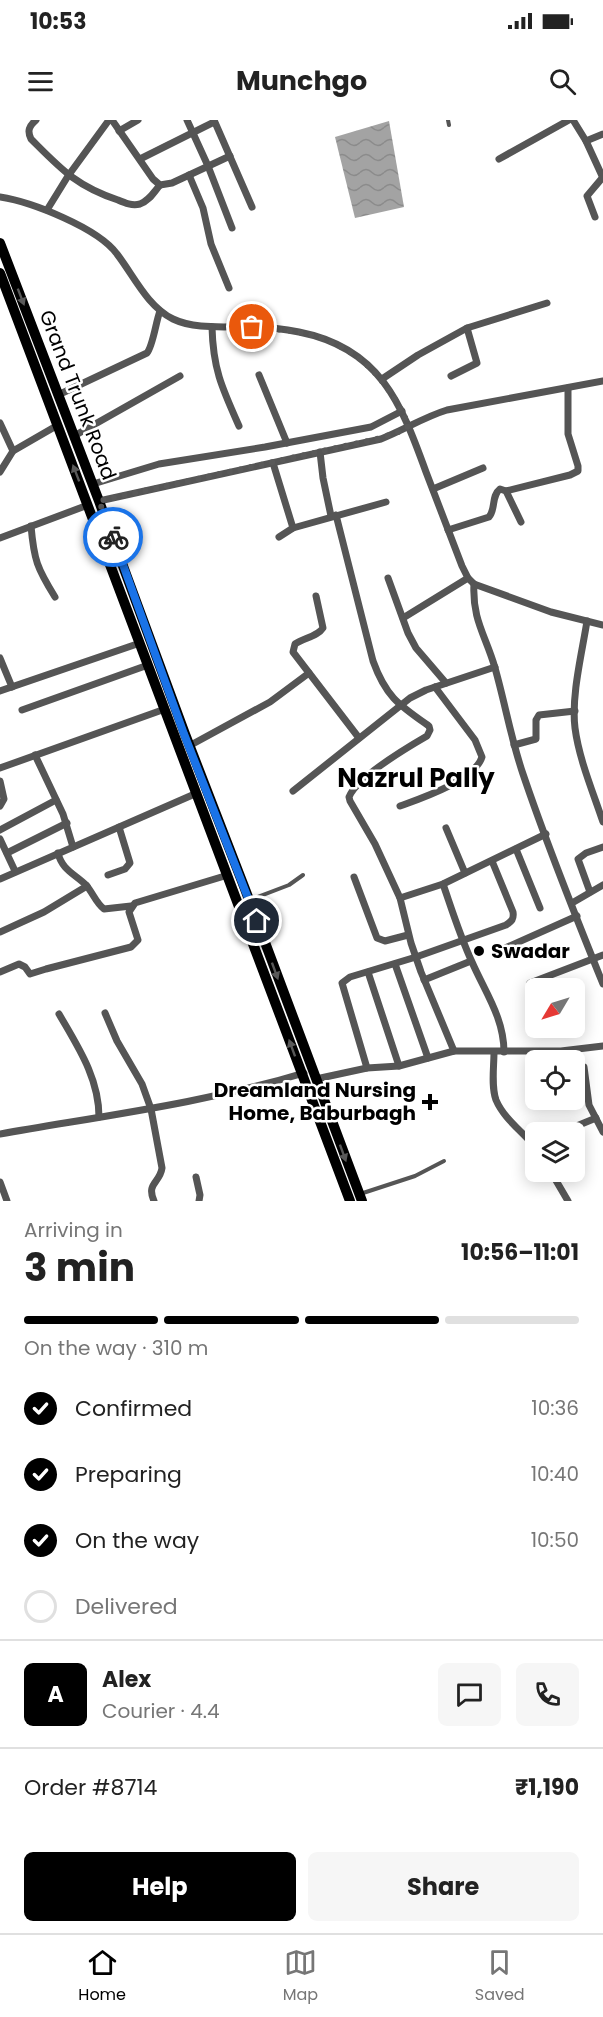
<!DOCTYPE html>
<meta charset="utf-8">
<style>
body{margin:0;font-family:Poppins,sans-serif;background:#f6f6f6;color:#222;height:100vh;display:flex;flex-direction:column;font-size:22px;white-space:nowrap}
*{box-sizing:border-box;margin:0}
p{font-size:20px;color:#767676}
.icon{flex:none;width:33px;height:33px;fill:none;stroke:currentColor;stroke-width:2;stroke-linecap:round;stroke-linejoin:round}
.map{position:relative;height:1081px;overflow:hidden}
.drawer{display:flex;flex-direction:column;background:#fff;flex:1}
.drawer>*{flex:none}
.needle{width:39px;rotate:232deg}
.controls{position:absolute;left:525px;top:858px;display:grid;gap:12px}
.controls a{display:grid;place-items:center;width:60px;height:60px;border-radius:9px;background:#fff;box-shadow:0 3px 15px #0003;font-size:30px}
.pin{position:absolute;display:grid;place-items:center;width:51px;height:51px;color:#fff;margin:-26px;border:3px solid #fff;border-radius:50%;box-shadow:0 2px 6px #0007}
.courier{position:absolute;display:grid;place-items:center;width:60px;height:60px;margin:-30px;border:4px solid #1a73e8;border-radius:50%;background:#fff;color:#222;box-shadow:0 2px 8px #0007}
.overview em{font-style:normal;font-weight:700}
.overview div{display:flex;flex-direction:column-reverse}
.overview{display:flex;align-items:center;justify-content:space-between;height:102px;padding:0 24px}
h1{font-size:39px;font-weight:700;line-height:45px}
.bar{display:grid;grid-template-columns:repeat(4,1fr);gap:9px 6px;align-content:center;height:72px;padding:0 24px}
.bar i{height:8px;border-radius:4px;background:#e0e0e0}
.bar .active{background:#000}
.bar p{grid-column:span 4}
.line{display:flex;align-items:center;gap:15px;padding:0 24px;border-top:2px solid #e0e0e0}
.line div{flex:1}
.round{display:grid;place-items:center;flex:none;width:63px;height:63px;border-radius:9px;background:#f6f6f6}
ol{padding:0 24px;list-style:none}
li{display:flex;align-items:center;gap:18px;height:66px}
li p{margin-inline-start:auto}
li .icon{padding:6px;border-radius:50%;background:#000;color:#fff;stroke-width:4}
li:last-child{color:#767676}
li i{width:33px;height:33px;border:3px solid #e0e0e0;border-radius:50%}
.action{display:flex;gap:12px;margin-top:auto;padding:12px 24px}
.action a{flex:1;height:69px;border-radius:9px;background:#000;color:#fff;font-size:24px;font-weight:700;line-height:69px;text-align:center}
.action a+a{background:#f6f6f6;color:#222}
.status{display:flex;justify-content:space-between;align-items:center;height:42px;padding:0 30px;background:#fff;direction:ltr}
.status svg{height:16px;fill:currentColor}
header{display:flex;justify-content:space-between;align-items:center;height:78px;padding:0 24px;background:#fff;font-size:27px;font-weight:700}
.tabs{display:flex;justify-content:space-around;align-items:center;height:84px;border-top:2px solid #e0e0e0;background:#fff;font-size:16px;color:#767676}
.tabs a{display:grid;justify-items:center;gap:3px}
.tabs .active{color:#000}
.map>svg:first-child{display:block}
.water{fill:url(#water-waves)}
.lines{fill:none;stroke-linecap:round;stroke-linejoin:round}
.service{stroke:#555;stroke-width:4}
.minor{stroke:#555;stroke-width:7}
.primary{stroke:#000;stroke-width:10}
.oneway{fill:#595959}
.done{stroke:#595959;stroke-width:6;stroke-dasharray:0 10.8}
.route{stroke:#1a73e8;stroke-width:8}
.poi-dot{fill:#000;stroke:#fff;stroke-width:2}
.labels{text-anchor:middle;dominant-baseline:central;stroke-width:5;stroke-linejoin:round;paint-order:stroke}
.street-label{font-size:20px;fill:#000;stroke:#fff}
.poi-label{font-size:20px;font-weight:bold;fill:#000;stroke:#fff;text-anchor:start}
.district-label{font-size:26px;font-weight:bold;fill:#000;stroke:#fff}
</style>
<div class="status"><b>10:53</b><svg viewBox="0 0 49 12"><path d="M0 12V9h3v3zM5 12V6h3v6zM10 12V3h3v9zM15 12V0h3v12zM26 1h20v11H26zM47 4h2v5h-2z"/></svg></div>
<header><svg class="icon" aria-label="menu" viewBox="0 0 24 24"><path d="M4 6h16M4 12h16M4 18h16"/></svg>Munchgo<svg class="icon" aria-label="search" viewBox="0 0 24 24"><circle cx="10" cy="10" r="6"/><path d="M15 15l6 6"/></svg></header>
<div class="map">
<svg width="603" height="1081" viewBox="0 0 603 1081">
<defs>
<pattern id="water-waves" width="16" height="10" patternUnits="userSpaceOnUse" patternTransform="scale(1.5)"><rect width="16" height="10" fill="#a3a3a3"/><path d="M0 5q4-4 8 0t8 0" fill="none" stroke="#8b8b8b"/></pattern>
</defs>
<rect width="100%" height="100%" fill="#fff"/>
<polygon class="water" points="389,1 404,87 355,98 335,17"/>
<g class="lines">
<g class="service">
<polyline points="448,0 449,5"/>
<polyline points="250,780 289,765 303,755"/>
<polyline points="360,1074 415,1056 444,1041"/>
</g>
<g class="minor">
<path d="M 36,0 C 29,6 27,11 31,19 C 61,49 76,66 118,80 C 125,83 132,86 140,84 C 149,81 154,72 160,65"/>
<polyline points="112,0 153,59 160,65 172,63 230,36"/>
<polyline points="187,0 208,46 232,108"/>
<polyline points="214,0 252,87"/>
<polyline points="573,0 586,21 603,58"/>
<polyline points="119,11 138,0"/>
<polyline points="586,21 603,14"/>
<polyline points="140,39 214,2"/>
<polyline points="499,39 569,0"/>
<polyline points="189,55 203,88 211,124 229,168"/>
<path d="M 0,77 C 32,82 98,108 117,134 C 134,156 147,186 173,199 C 196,210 225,206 249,207 C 266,207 284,209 299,212 C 380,228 401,283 426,352 C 438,384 450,415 462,446 L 468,458 L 474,464 L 551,492 L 603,505"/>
<polyline points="47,90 68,56 109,0"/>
<polyline points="595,97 587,76 603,57"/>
<path d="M 212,207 C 213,249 222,268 239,306"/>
<polyline points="259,255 287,323"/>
<polyline points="451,256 477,243 467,208"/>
<polyline points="382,259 418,235 467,208 547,183"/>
<path d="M 58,275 L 147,233 C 153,226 156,201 160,191"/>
<polyline points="0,303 13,331"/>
<polyline points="74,316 180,256"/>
<polyline points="320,332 323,358 331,396"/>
<polyline points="273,343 293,408 279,417"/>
<polyline points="0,352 13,331 58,305"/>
<polyline points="93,364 159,344 265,327 371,307 402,291"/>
<polyline points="433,369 483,348"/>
<polyline points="506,371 570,355 578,351 578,346 568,314 568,268"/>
<path d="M 99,381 L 381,319 C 404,310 424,297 447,290 L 603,261"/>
<path d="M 336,395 L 373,541 C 386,577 399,585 429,606 L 430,610 L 427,616 C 408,627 357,657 349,677 L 350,681 L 375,724 L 400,778 L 411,823 L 421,852 L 454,931"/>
<path d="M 31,406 C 34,440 37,448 55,477"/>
<polyline points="293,408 386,382"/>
<path d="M 448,410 L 489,397 C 496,389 491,376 500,369 L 506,371 L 521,402"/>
<polyline points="0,418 88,385"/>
<polyline points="388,458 408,513 416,528 446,563"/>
<path d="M 474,464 C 472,500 486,516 495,548 C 505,583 511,619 523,654 C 547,725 575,795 603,864"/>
<path d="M 316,476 L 323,508 C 318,516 304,518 295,524 L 293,532 L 359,618"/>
<polyline points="403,498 468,458"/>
<path d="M 587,501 C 582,533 571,576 575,608 C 579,639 593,672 603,702"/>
<polyline points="0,538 12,567"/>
<polyline points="0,571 140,523"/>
<polyline points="22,590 148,545"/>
<polyline points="514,625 536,619 536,600 539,595 575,591"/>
<polyline points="189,626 270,582 309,553"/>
<polyline points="35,635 63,694 73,727"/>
<polyline points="0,648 165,589"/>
<polyline points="0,661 4,679 0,686"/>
<polyline points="293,671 410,578 426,570 495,547"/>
<path d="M 400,686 C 422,678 475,660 482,637 L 475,620 L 435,567"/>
<polyline points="446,708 465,753"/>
<polyline points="0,710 56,680"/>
<polyline points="0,719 15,751"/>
<polyline points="516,729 540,788"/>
<polyline points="7,733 67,703"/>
<path d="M 58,733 C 62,750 75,754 86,765 C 93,773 96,783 104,789 L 131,786"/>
<polyline points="108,755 125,749 130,743 119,707"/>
<polyline points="354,757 377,818 385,821 408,815"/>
<polyline points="0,759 197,673"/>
<path d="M 443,764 C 452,790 460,816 472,842 C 485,872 504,898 504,932"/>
<polyline points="590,772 578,739 586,733 603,727"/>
<polyline points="400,778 443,764 546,714"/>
<polyline points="572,783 603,765"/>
<polyline points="0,812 44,792 87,766"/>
<polyline points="503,829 577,796"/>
<polyline points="395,844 428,938"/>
<polyline points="0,852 19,844 25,847 30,854 46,849 131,827 138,820 129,792 135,783 228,755"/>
<polyline points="368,852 399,946"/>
<polyline points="424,860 471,841"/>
<polyline points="530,863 603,835"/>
<path d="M 105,893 L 117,921 L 142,964 L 151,989 L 162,1048 C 160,1063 146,1063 154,1081"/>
<path d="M 59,894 C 78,927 99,958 99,997"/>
<path d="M 494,932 C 494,947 491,966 496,980 C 504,999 523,1012 536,1028"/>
<polyline points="584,947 589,985 603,1012"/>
<path d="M 367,948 L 342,863 L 350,857 L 416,837 L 506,805 C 512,801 514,799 513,792 L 492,741"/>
<polyline points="316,959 367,948 399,946 454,931 561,931 603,926"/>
<polyline points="562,1012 596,998"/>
<path d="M 0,1014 C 102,996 205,983 304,953"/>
<polyline points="551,1052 568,1081"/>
<polyline points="196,1057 200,1075 199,1081"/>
<polyline points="0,1062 7,1081"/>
</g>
<g class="primary">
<polyline points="0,123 99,381 185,614 245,769 362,1081"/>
<polyline points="0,153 350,1081"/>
</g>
</g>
<defs><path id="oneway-solid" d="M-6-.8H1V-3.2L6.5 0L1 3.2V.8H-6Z" transform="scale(1.5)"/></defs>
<g class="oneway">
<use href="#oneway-solid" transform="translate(21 177) rotate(69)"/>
<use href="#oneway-solid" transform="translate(76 353) rotate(-111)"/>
<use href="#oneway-solid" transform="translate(275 851) rotate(70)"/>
<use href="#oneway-solid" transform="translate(292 928) rotate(-110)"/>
<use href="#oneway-solid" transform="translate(343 1033) rotate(70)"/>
</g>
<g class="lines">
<path class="done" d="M 113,417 L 99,381 L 381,318 L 398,312 L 409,306 C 386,256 354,222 298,212 C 283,209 267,209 252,207"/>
<polyline class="route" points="113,417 184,614 257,801"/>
</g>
<g class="poi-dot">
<circle cx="479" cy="831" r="6"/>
<path d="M427 973h6v6h6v6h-6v6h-6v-6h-6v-6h6z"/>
</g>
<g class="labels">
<g class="street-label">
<text transform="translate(78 275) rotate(69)">Grand Trunk Road</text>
</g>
<g class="poi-label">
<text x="491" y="831">Swadar</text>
<text x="416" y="970" text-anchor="end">Dreamland Nursing<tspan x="416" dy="23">Home, Baburbagh</tspan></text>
</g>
<g class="district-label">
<text x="416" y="658">Nazrul Pally</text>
</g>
</g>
</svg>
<div class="controls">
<a><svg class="needle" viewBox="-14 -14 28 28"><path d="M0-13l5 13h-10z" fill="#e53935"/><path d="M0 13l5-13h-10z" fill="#767676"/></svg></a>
<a><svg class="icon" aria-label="locate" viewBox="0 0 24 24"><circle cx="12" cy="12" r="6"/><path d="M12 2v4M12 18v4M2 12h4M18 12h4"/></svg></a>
<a><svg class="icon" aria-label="layers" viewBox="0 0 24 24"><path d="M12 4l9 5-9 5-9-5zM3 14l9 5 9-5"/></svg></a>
</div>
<div class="pin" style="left:252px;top:207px;background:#ea580c"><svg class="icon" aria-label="bag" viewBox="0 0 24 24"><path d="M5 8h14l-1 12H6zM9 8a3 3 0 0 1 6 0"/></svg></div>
<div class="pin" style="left:257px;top:801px;background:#1f2937"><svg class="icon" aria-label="home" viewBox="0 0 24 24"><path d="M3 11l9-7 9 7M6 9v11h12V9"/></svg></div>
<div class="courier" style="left:113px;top:417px"><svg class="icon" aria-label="bike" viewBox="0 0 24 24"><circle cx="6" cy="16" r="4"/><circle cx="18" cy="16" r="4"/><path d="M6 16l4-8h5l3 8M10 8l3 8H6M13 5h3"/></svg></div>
</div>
<section class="drawer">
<div class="overview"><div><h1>3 min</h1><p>Arriving in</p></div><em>10:56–11:01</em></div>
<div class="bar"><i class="active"></i><i class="active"></i><i class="active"></i><i></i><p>On the way · 310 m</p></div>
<ol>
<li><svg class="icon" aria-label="check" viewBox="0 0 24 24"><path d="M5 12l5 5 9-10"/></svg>Confirmed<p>10:36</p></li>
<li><svg class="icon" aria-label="check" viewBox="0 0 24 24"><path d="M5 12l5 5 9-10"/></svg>Preparing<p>10:40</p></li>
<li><svg class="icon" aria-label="check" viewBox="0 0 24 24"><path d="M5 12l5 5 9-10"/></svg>On the way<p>10:50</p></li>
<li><i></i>Delivered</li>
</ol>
<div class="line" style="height:108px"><b class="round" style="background:#000;color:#fff">A</b><div><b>Alex</b><p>Courier · 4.4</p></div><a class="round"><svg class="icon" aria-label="chat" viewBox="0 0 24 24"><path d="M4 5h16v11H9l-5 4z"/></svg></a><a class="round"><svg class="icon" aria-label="phone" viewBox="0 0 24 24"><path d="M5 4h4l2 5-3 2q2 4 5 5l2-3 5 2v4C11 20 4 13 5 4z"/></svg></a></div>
<div class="line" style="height:78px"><div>Order #8714</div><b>₹1,190</b></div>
<div class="action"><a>Help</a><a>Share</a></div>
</section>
<nav class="tabs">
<a class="active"><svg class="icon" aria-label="home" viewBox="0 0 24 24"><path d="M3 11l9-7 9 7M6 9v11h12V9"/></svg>Home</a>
<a><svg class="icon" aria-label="map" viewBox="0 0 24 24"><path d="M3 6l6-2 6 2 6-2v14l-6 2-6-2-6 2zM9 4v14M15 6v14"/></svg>Map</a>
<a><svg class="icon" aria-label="saved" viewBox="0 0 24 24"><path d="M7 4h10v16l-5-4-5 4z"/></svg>Saved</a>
</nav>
